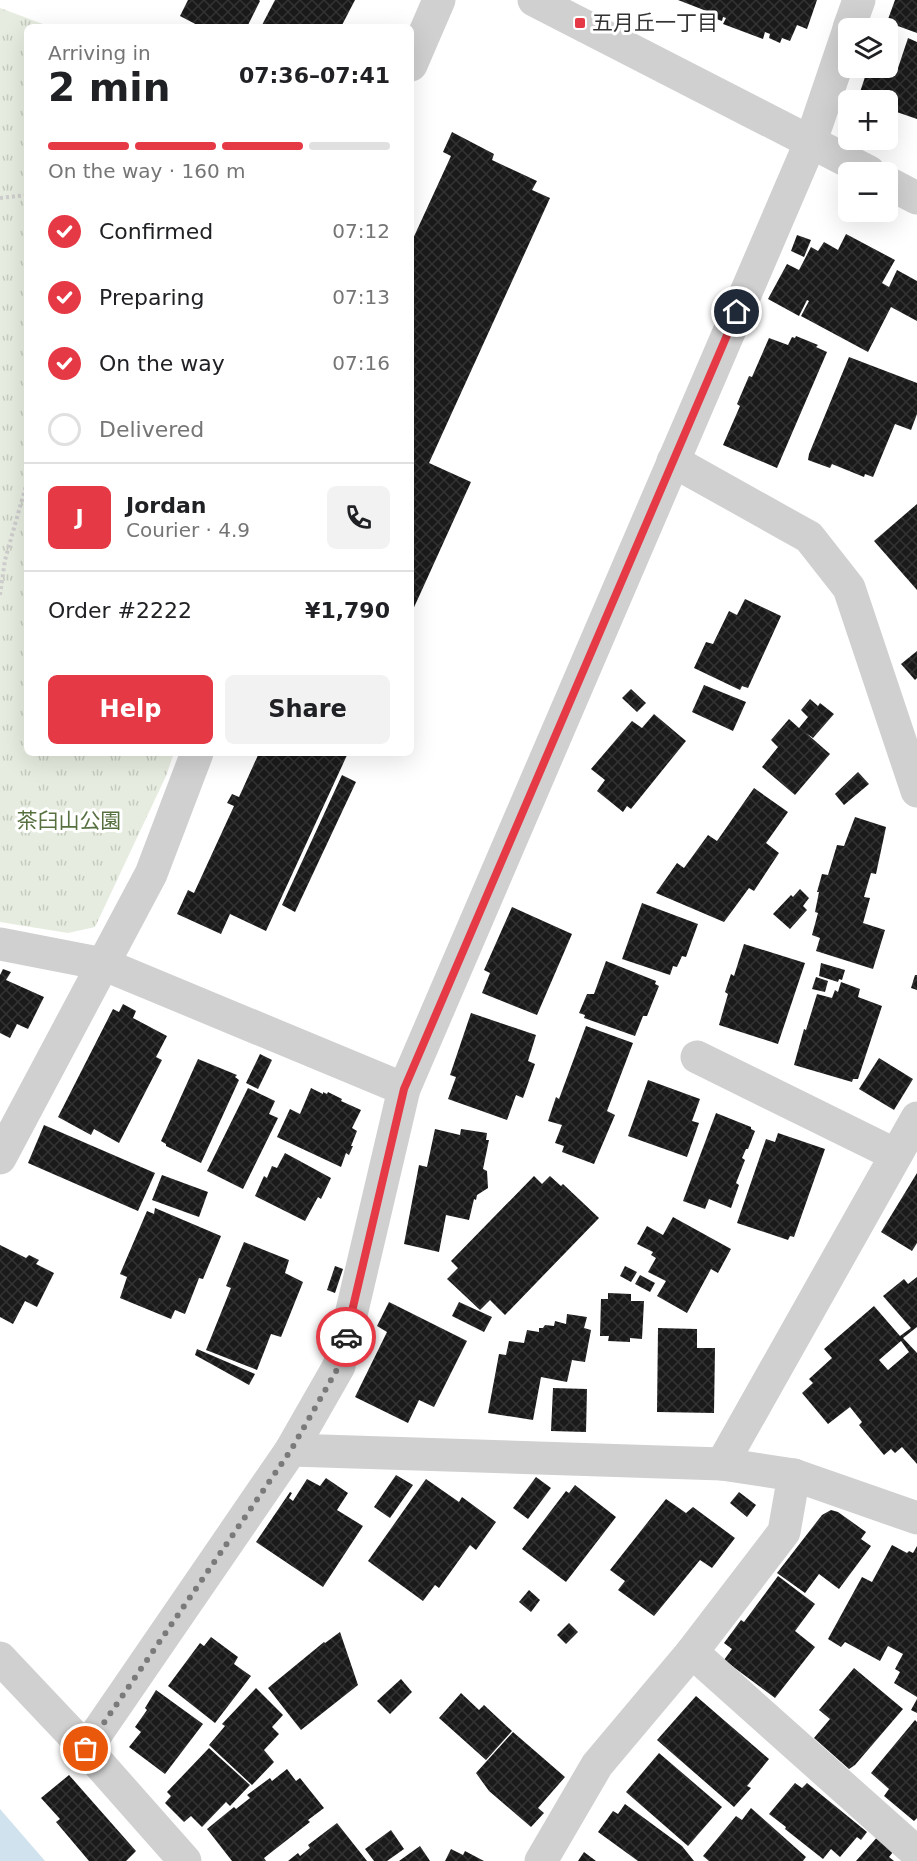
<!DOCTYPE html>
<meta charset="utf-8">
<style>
body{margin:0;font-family:"DejaVu Sans","Noto Sans JP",sans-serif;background:#f2f2f2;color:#202124;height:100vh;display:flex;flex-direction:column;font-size:22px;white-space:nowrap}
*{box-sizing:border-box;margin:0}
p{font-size:20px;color:#757577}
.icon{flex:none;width:33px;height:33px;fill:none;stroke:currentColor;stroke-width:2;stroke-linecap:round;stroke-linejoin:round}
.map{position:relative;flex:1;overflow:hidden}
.panel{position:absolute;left:24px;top:24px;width:390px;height:732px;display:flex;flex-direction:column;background:#fff;border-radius:9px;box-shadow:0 6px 24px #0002}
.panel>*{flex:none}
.controls{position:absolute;left:838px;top:18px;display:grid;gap:12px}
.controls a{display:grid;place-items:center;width:60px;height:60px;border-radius:9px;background:#fff;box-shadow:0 6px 24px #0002;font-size:30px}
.pin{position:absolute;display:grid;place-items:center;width:51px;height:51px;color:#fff;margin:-26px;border:3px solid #fff;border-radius:50%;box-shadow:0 2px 6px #0007}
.courier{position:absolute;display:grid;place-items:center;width:60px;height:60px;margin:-30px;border:4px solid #e63946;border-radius:50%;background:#fff;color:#222;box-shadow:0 2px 8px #0007}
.summary em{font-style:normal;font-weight:800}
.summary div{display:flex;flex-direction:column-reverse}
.summary{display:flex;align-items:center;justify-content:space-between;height:102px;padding:0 24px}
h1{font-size:39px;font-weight:800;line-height:45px}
.bar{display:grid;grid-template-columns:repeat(4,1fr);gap:9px 6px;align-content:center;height:72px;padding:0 24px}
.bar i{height:8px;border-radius:4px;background:#e0e0e0}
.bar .selected{background:#e63946}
.bar p{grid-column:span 4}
.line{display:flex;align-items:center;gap:15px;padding:0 24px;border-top:2px solid #e0e0e0}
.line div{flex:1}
.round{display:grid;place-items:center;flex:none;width:63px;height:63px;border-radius:9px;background:#f2f2f2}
ol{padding:0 24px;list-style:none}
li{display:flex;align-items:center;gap:18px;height:66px}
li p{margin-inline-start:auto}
li .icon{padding:6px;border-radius:50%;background:#e63946;color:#fff;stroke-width:4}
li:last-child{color:#757577}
li i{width:33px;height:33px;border:3px solid #e0e0e0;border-radius:50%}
.primary-button{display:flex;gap:12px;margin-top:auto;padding:12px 24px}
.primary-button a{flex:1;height:69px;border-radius:9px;background:#e63946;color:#fff;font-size:24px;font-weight:800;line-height:69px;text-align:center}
.primary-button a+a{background:#f2f2f2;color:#202124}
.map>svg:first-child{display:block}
.grass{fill:url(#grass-tufts)}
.water{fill:#cfe2ee}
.building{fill:url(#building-cross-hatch);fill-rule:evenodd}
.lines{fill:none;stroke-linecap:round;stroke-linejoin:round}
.path{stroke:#cdcdcd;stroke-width:4;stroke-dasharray:3 3;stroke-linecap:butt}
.minor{stroke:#d0d0d0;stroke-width:33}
.done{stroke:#7a7a7a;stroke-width:6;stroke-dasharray:0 10.8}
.route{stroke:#e63946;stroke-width:8}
.poi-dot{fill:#e63946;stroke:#fff;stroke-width:2}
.labels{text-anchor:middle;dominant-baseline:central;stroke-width:6;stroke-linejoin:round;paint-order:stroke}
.poi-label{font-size:21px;fill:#333;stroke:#fff;text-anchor:start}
.park-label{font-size:21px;fill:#56703f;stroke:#fff}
</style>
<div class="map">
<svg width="917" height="1861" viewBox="0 0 917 1861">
<defs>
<pattern id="grass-tufts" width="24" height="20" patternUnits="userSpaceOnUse" patternTransform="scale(1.5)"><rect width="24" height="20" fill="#e6ecdf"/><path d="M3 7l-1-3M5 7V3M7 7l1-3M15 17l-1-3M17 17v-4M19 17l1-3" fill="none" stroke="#c6cbc0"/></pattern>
<pattern id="building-cross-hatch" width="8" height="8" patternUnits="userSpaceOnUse" patternTransform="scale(1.5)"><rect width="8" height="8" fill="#1a1a1a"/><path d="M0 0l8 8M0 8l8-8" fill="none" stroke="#333"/></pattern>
</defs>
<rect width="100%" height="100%" fill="#fff"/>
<polygon class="grass" points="0,8 51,27 27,27 27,753 174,753 166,776 95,927 68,933 0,922"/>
<polygon class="water" points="0,1809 45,1861 0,1861"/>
<g class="building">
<polygon points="188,0 259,0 260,1 247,27 201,27 180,16"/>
<polygon points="275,0 355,0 341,27 261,27"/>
<polygon points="678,0 817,0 807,29 797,25 790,41 782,38 780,43 769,38 770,34 765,32 763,39 723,24 726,18 723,17 722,21 708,16 709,12"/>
<polygon points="895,0 917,0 917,33 887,22"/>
<polygon points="908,38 917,42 917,119 888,109 888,100 864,100 858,98 868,68 888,68 888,65 898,68"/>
<polygon points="452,132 494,154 492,160 537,181 532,190 550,198 429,463 471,482 411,614 411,243 451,156 443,152"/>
<polygon points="846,234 895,260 882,283 889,287 897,270 917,281 917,321 891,307 868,352 801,316 809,301 807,300 799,316 768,299 787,264 799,270 811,247 818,251 824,242 838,250"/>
<polygon points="797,235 811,240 804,257 791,251"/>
<polygon points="796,336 818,345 816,347 827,352 777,468 723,445 740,406 737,404 749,376 752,377 769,338 788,345 792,337 795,338"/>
<polygon points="849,357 917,383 917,414 911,430 895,424 873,477 865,474 864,477 832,464 830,468 808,460 809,454"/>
<polygon points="917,504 917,590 874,541"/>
<polygon points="745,599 781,616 748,688 742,686 740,690 694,668 706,642 713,644 729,611 737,615"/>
<polygon points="917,651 917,678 915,680 901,664"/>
<polygon points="704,685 746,702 733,731 692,712"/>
<polygon points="631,689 646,703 637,712 622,698"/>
<polygon points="810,699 818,706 820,703 834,714 813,738 806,733 830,754 795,795 762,767 778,747 771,740 789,719 799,728 808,717 801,710"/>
<polygon points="654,714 686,741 631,809 627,806 623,812 597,791 605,780 591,769 632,721 642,728"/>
<polygon points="259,753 348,753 266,931 230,914 221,934 177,914 188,890 194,893 234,806 227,803 232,794 239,797"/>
<polygon points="858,772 869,784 844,805 835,794"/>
<polygon points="342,775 356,782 295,912 282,905"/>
<polygon points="754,788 788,812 766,843 779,853 754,891 749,888 724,922 656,893 677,863 684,868 708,835 717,841"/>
<polygon points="855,817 886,827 876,874 871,873 864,897 870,898 863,923 885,930 873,969 816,951 820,938 812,935 818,913 815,912 819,892 817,892 822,874 828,875 837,845 844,846"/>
<polygon points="800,889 809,898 803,906 807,910 790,929 773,914 791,895 793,897"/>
<polygon points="642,903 698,924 686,957 682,956 677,967 673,966 670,975 622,959"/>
<polygon points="512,907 572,934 537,1015 482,993 490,973 484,970"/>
<polygon points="744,944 805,963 778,1044 719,1025 728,994 725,992 731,974 734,976"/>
<polygon points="606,961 656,981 655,984 659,986 647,1016 643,1016 635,1036 584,1018 585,1015 579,1013 587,994 594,994"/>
<polygon points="821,963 845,970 842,980 839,979 838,982 819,976"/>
<polygon points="3,969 11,972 6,980 44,997 28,1029 17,1024 10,1038 0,1033 0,975"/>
<polygon points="915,975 917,975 917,990 911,988"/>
<polygon points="816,977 828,981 825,992 812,989"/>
<polygon points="841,982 860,989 858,997 882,1006 858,1079 853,1079 852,1082 794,1065 804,1029 806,1030 817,994 832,998 835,990 838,992"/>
<polygon points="123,1004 136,1011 133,1018 167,1036 156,1057 162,1060 119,1143 94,1129 91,1135 58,1117 113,1009 119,1012"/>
<polygon points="471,1013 536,1035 528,1061 535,1064 523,1098 516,1095 507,1120 448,1099 456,1077 450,1075"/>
<polygon points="586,1026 633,1043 607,1111 615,1115 594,1164 562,1152 564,1146 555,1143 562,1125 548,1121 556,1097 559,1099"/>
<polygon points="260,1054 272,1060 258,1089 246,1083"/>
<polygon points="879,1058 913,1079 894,1110 859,1089"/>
<polygon points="198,1059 237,1075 235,1077 239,1080 201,1163 166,1146 166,1144 161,1141"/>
<polygon points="648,1080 700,1099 692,1121 699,1123 687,1157 628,1136"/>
<polygon points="248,1088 275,1101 269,1114 278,1118 243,1189 207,1171"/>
<polygon points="311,1088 323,1094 323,1092 327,1094 328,1092 342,1099 341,1101 361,1110 352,1128 357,1131 351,1146 353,1146 349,1155 346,1153 341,1167 277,1137 290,1109 300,1114"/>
<polygon points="716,1113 751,1127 751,1129 755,1131 748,1149 746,1149 742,1158 745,1160 736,1183 739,1185 731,1208 709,1199 705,1209 683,1201"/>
<polygon points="44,1125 155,1173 138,1211 28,1163"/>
<polygon points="435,1129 460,1135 461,1129 487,1133 486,1140 489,1140 483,1169 487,1171 488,1188 477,1195 476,1200 474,1199 469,1220 446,1215 439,1252 404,1244 419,1165 427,1167"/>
<polygon points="778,1133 825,1149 794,1237 790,1236 788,1240 737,1223 766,1139 775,1142"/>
<polygon points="285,1153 331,1178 321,1199 318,1197 305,1221 255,1196 264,1176 267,1178 272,1166 277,1168"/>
<polygon points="917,1173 917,1243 912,1251 881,1232"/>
<polygon points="162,1175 208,1192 199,1217 152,1200"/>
<polygon points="534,1176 542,1184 550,1176 561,1186 563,1184 599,1218 505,1315 490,1300 480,1310 447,1279 458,1268 451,1261"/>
<polygon points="155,1208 221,1236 203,1279 199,1278 185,1314 175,1310 171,1319 120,1298 127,1277 120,1274 147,1211 154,1214"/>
<polygon points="673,1217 731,1249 718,1273 711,1269 687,1313 657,1296 666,1281 648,1272 656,1258 651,1255 653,1252 637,1244 647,1226 663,1235"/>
<polygon points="244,1242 289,1260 285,1273 303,1282 281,1337 271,1334 257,1370 206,1350 231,1288 226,1286"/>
<polygon points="0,1245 26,1258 29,1255 39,1260 36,1264 54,1273 37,1307 25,1301 13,1324 0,1317"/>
<polygon points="335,1266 343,1269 335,1293 327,1290"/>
<polygon points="625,1266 637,1272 631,1282 620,1276"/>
<polygon points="640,1275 655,1283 650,1292 635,1284"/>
<path d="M 917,1277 L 917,1327 L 903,1338 L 917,1353 L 917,1464 L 902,1447 L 895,1453 L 891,1449 L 884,1455 L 859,1425 L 862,1422 L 850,1407 L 828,1424 L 802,1393 L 813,1383 L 809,1379 L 832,1358 L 824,1349 L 874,1306 L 900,1336 L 911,1328 L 883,1296 L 904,1279 L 908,1284 ZM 901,1341 L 909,1352 L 888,1370 L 879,1360 Z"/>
<polygon points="608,1293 631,1294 631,1301 644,1301 642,1339 630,1338 630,1342 608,1341 609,1336 600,1336 601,1299 608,1299"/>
<polygon points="389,1302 467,1341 434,1407 419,1400 408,1423 355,1397 387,1332 377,1326"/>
<polygon points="459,1302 492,1317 484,1332 452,1316"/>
<polygon points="567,1314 587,1317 584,1328 591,1330 585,1362 572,1360 567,1382 541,1377 533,1420 488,1413 499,1354 506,1355 509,1341 524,1343 527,1330 539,1332 539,1328 543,1328 545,1325 554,1326 555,1321 566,1324"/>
<polygon points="658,1328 697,1329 697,1348 715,1348 714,1413 657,1412"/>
<polygon points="197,1349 255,1374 249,1385 195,1355"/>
<polygon points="553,1388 587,1389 586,1432 551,1431"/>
<polygon points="396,1475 413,1485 390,1518 374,1507"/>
<polygon points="536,1477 551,1488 528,1519 513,1508"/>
<polygon points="326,1478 348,1493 337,1510 363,1526 323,1587 256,1542 290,1492 292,1493 289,1498 293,1501 307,1479 320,1486"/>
<polygon points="426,1479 459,1502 462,1497 496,1522 476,1550 470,1545 439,1588 435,1585 423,1601 368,1561"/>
<polygon points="575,1485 616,1517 566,1582 522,1549 566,1491 569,1493"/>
<polygon points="739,1492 756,1505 747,1517 730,1503"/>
<polygon points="666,1499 686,1513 693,1507 735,1538 712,1568 700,1560 654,1616 618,1590 625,1581 610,1570"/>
<polygon points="831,1510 838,1512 866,1532 861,1539 871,1546 839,1589 819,1574 805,1593 777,1573 822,1515"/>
<polygon points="892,1545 907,1553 909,1551 913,1553 917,1546 917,1697 894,1683 900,1672 895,1669 903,1654 888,1646 880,1661 845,1642 841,1647 828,1639 862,1577 872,1582"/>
<polygon points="778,1576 815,1604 795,1631 815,1647 775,1698 724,1660 732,1649 724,1643 741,1620 744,1622"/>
<polygon points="529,1590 540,1600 531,1612 519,1602"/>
<polygon points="569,1623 578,1632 566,1644 557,1635"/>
<polygon points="340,1632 358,1685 301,1730 268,1688 324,1642 325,1643"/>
<polygon points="211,1637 238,1657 234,1664 251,1676 215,1723 168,1686 200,1643 204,1646"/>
<polygon points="854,1668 903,1709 855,1765 849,1769 814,1738 830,1719 819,1710"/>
<polygon points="401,1679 412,1692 390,1714 377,1701"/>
<polygon points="256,1688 283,1715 272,1727 279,1734 264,1750 274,1762 252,1785 209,1745 225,1726 222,1724"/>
<polygon points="156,1690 203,1724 165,1774 129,1747 141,1732 135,1727 147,1710 145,1708"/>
<polygon points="461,1693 479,1710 484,1705 512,1731 486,1760 439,1718"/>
<polygon points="696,1696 769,1759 747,1786 751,1788 734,1807 657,1740"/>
<polygon points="917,1699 917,1713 911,1710"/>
<polygon points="915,1720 917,1722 917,1818 914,1821 884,1796 889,1789 871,1773"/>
<polygon points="513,1732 565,1777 538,1808 544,1813 531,1827 489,1791 476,1773"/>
<polygon points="209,1748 250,1785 230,1806 226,1802 202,1827 191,1816 184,1822 165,1803 171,1796 167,1792"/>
<polygon points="659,1753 722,1807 688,1846 626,1792"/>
<polygon points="287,1769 296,1781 300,1778 324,1808 308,1820 310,1822 264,1858 266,1861 232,1861 207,1829 234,1807 236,1809 250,1798 247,1795 270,1778 272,1781"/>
<polygon points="69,1775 136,1851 126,1861 89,1861 56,1822 60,1819 41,1798"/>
<polygon points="795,1783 802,1788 807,1783 867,1832 861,1840 857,1837 840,1857 831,1849 823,1859 785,1829 786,1827 769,1814"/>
<polygon points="625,1804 682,1846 694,1861 638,1861 598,1832 613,1811 618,1814"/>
<polygon points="751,1808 806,1857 803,1861 709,1861 703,1856 736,1816 742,1820"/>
<polygon points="337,1823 367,1861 288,1861 298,1853 300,1856 310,1848 308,1845"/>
<polygon points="391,1830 404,1849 387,1861 374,1861 365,1849"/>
<polygon points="880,1834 893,1852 889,1857 894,1861 856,1861"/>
<polygon points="420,1846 430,1861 399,1861"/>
<polygon points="451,1849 463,1855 465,1851 484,1861 445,1861"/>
<polygon points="584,1852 596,1861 578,1861"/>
</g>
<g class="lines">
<g class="path">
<polyline points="0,198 27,195"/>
<polyline points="0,595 5,560 27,482"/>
</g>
<g class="minor">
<polyline points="534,0 869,172"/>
<polyline points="849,28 859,0"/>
<polyline points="411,65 439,0"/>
<polyline points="888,183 917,198"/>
<polyline points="673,461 809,537 849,588 917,791"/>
<polyline points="0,944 103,964 404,1089"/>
<polyline points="697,1057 896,1155"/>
<polyline points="0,1158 151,874 197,753"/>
<polyline points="291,1450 722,1464 794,1475 917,1518"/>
<polyline points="722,1464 917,1118"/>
<polyline points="692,1652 917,1853"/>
<polyline points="0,1658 86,1749 185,1861"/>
<polyline points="86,1749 291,1450 339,1366 404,1089 811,141 849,29"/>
<polyline points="541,1861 597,1765 692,1652 784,1532 794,1475"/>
</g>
</g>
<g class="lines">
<polyline class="done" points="86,1749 291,1450 339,1366 346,1337"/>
<polyline class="route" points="346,1337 404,1089 737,312"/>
</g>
<rect class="poi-dot" x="574" y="17" width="12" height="12" rx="3"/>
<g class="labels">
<g class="poi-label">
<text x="592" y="23">五月丘一丁目</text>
</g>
<g class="park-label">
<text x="69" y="821">茶臼山公園</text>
</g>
</g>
</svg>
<div class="controls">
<a><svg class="icon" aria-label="layers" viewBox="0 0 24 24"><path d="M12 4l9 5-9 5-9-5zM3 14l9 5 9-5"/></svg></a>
<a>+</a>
<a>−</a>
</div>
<div class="pin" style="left:86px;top:1749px;background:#ea580c"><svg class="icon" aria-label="bag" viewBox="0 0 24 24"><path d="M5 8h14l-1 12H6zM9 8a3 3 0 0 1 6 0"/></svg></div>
<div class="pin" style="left:737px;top:312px;background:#1f2937"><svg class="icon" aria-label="home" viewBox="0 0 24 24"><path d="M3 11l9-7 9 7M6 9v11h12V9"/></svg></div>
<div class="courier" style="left:346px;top:1337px"><svg class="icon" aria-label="car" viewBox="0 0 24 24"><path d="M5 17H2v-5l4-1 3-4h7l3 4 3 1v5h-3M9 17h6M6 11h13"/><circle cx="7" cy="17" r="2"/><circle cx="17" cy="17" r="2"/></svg></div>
<section class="panel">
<div class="summary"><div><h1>2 min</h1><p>Arriving in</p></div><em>07:36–07:41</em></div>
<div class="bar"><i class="selected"></i><i class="selected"></i><i class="selected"></i><i></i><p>On the way · 160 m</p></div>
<ol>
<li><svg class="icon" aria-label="check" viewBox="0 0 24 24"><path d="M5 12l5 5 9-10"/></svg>Confirmed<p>07:12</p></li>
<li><svg class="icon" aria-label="check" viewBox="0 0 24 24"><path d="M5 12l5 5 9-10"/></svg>Preparing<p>07:13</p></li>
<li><svg class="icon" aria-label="check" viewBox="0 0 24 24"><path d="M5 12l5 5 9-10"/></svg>On the way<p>07:16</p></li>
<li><i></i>Delivered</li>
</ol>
<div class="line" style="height:108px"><b class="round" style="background:#e63946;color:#fff">J</b><div><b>Jordan</b><p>Courier · 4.9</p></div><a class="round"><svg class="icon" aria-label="phone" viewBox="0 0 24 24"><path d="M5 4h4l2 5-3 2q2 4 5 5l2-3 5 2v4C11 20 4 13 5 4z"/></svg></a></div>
<div class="line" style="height:78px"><div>Order #2222</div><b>¥1,790</b></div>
<div class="primary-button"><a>Help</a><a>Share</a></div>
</section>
</div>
